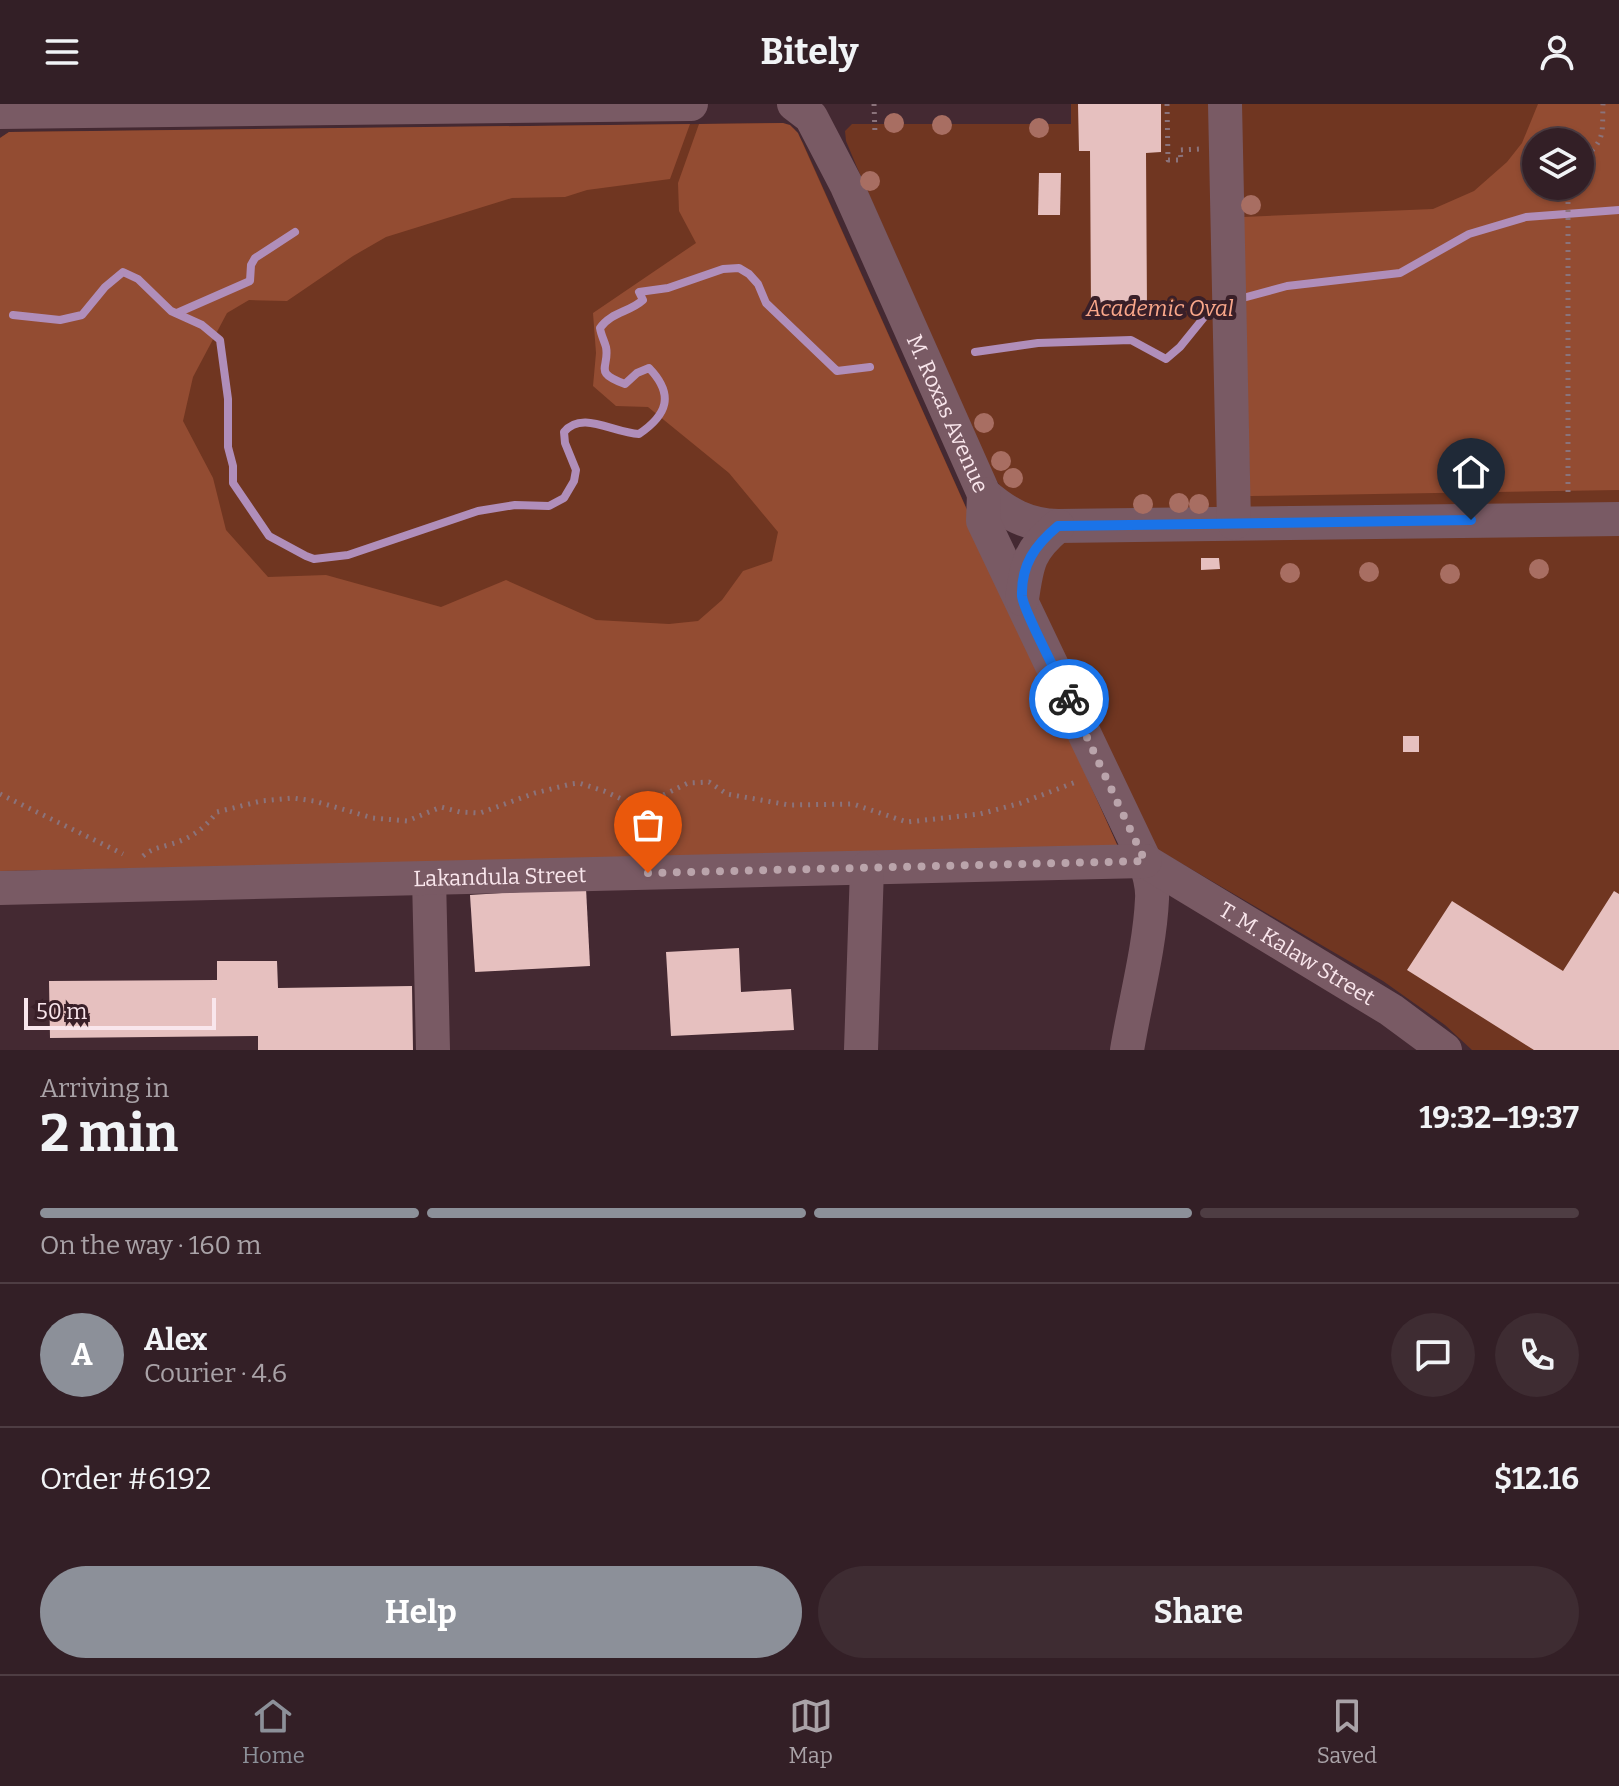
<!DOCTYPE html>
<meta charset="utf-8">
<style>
body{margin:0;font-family:Bitter,serif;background:#3e2c32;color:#f1f3f6;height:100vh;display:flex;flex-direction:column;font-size:30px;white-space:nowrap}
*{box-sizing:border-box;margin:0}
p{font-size:26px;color:#a9a2a7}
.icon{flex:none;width:44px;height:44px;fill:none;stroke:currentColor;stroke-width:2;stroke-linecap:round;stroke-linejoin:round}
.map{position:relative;height:946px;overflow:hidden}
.sheet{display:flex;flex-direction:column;background:#331f26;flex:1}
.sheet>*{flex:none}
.controls{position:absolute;left:1522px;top:24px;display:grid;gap:16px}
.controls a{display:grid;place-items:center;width:72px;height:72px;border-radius:50%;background:#331f26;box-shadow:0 2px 6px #0004,0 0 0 2px #4e3d43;font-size:40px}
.scale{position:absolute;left:24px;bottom:20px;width:192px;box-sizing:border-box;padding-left:8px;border:4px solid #f9e6ec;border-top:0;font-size:22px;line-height:28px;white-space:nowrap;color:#f9e6ec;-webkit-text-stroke:6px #391f28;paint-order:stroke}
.pin{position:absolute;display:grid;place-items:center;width:68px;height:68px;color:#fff;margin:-82px -34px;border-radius:50% 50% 50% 0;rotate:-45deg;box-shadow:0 0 8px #0007}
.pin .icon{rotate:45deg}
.courier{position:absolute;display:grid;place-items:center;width:80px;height:80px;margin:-40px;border:6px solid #1a73e8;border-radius:50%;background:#fff;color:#222;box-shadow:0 2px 10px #0007}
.head em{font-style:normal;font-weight:700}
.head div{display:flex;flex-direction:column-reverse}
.head{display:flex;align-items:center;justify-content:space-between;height:136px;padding:0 40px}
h1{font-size:52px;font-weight:700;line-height:60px}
.bar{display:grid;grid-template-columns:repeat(4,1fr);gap:12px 8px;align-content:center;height:96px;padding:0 40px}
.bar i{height:10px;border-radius:6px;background:#4e3d43}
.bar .current{background:#8c9099}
.bar p{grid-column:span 4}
.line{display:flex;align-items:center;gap:20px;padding:0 40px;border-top:2px solid #4e3d43}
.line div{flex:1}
.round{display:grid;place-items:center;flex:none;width:84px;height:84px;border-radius:42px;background:#3e2c32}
.primary-button{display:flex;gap:16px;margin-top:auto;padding:16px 40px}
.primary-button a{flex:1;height:92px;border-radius:48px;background:#8c9099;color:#fff;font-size:32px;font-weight:700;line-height:92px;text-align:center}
.primary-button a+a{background:#3e2c32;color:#f1f3f6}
header{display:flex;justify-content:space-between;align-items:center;height:104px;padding:0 40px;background:#331f26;font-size:36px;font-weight:700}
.tabs{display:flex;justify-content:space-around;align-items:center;height:112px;border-top:2px solid #4e3d43;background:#331f26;font-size:22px;color:#a9a2a7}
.tabs a{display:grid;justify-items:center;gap:4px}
.tabs .current{color:#8c9099}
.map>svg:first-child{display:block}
.green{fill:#703621;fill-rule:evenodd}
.forest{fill:#934c32;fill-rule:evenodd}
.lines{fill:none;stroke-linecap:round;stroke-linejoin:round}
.stream{stroke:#b08eba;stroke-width:8}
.building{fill:#e6c0bf}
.path{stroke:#8b737b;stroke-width:5;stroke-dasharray:2 6;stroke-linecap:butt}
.minor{stroke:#795a64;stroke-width:34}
.tree{fill:#a86e62}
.done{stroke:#baa4ab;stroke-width:8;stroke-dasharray:0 14.4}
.route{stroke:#1a73e8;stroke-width:10}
.labels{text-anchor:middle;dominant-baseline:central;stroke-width:8;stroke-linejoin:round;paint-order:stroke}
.park-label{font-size:22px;font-style:italic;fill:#faa78a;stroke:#391f28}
.street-label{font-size:22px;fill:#f9e6ec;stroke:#391f28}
</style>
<header><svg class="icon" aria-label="menu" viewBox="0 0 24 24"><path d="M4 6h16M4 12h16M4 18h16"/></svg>Bitely<svg class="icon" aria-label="person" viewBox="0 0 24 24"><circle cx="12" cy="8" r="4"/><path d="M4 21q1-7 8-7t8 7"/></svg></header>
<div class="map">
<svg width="1619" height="946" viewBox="0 0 1619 946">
<rect width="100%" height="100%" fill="#442932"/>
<g class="green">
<path d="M 1071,0 L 1619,0 L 1619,399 L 1058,409 C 1031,404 1007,397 993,371 L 856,61 L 846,37 L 845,27 L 852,20 L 1071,20 ZM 1536,38 L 1580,38 L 1580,82 L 1536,82 Z"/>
<polygon points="783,19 794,25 803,39 1119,745 0,767 0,34 9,28"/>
<polygon points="1619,420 1619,946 1472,946 1445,921 1383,877 1155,744 1027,474 1048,434"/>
</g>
<g class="forest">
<path d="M 1538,0 L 1619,0 L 1619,386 L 1250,392 L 1243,113 L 1433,105 L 1474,87 L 1507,58 L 1522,39 ZM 1536,38 L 1580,38 L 1580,82 L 1536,82 Z"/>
<polygon points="783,19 790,21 798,29 1119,745 0,767 0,34 9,28 690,20 670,75 587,86 565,93 512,94 386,133 353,152 287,197 249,196 227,209 193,273 183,317 213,374 226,426 268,473 326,471 441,503 506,476 596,516 669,520 698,517 722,496 743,467 772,457 778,428 729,369 648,303 616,302 593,282 596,249 593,209 696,139 679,107 678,79 699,20"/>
</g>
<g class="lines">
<g class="stream">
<polyline points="1239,195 1287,182 1400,169 1469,130 1526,113 1619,106"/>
<polyline points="177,209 250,177 251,161 255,154 295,128"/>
<path d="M 13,211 L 60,216 L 82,211 L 105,183 L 123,168 L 138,175 L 171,207 L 202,221 L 220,236 L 228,295 L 228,343 L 233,362 L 233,379 L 269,432 L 306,452 L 314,455 L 348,451 L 478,407 L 515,401 L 549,402 L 564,394 L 574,377 L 576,366 L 565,339 L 564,328 C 582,306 613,329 639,330 C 667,311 675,291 649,264 L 637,269 L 625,280 C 592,268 610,264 606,243 C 604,236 601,231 600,224 C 611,208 630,208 643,196 L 639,188 L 668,184 L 723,165 L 739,164 L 749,170 L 758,180 L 766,199 L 837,267 L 870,263"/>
<polyline points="975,248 1038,239 1131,236 1166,255 1180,243 1214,201 1222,199"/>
</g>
</g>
<g class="building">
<polygon points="1078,0 1161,0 1161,48 1146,49 1147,206 1091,206 1090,47 1079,47"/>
<polygon points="1039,69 1061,69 1060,111 1038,111"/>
<polygon points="1201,454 1219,454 1220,465 1201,466"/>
<rect x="1403" y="632" width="16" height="16"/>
<polygon points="586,784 590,862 475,868 470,791"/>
<polygon points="1614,787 1619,790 1619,946 1534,946 1407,866 1452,797 1563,867"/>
<polygon points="739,844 741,888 791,885 794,926 671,932 666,848"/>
<polygon points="217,857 277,857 278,884 412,882 413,946 258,946 258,932 50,934 49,877 217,876"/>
</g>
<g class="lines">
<g class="path">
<polyline points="874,0 875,31"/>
<polyline points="1167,0 1168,56 1181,56 1180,46 1200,45"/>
<path d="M 1580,57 C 1606,36 1602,31 1603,0"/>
<polyline points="1568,388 1568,82"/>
<polyline points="0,690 123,750"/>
<path d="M 143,752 C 151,745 158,744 168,741 C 190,735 203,726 217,708 L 261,697 L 293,694 L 314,697 L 373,714 L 407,717 L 441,703 L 460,708 L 480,709 L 535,689 L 571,680 L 579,679 L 604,687 L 628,698 L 649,698 L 688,679 L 709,678 L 727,690 L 789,701 L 853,700 L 907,718 L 980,710 L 1021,699 L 1076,678"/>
</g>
<g class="minor">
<path id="s1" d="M 794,0 L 811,13 L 847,82 L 984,390 C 1007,410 1027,421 1058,422 L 1619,415"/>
<polyline points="1225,0 1234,419"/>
<polyline points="0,8 691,0"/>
<path d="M 984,390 L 983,417 L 1145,757 C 1149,769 1153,782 1152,795 C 1150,842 1135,898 1127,946"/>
<path d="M 1022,495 C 1027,459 1029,446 1058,422"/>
<path id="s2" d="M 1145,757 L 1391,906 L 1445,946"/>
<polyline points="429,774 433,946"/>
<path id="s3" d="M 0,784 L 1145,757"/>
<polyline points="861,946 867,764"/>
</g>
</g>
<g class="tree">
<circle cx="894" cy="19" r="10"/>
<circle cx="942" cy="21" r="10"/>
<circle cx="1039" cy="24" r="10"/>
<circle cx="870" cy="77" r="10"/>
<circle cx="1251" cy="101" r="10"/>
<circle cx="984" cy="319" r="10"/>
<circle cx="1001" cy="357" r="10"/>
<circle cx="1013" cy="374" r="10"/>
<circle cx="1179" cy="399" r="10"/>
<circle cx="1143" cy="400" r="10"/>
<circle cx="1199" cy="400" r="10"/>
<circle cx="1539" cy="465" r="10"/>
<circle cx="1369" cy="468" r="10"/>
<circle cx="1290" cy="469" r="10"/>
<circle cx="1450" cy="470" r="10"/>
</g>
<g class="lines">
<polyline class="done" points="648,769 1145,757 1069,595"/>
<path class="route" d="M 1069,595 C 1061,577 1023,506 1022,492 C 1021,461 1035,441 1058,422 L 1471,416"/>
</g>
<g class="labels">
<g class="park-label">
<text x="1160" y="204">Academic Oval</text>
</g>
<g class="street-label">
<text stroke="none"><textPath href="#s1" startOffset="348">M. Roxas Avenue</textPath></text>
<text stroke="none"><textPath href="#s3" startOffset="500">Lakandula Street</textPath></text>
<text stroke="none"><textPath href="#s2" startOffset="178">T. M. Kalaw Street</textPath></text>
</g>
</g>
</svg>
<div class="controls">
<a><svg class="icon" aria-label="layers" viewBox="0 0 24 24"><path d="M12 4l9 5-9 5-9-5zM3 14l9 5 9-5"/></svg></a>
</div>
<div class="scale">50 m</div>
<div class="pin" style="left:648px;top:769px;background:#ea580c"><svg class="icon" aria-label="bag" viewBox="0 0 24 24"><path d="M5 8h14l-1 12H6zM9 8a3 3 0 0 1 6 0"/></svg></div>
<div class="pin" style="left:1471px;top:416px;background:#1f2937"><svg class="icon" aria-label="home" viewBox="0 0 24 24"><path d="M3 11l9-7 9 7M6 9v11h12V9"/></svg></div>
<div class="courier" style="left:1069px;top:595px"><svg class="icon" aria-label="bike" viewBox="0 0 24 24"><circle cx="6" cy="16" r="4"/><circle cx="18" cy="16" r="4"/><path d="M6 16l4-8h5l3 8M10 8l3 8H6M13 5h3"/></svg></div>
</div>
<section class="sheet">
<div class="head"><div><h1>2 min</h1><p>Arriving in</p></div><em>19:32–19:37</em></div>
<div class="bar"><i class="current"></i><i class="current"></i><i class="current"></i><i></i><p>On the way · 160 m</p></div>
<div class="line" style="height:144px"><b class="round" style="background:#8c9099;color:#fff">A</b><div><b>Alex</b><p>Courier · 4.6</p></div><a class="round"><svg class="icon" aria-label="chat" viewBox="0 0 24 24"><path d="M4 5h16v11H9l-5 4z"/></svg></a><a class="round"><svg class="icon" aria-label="phone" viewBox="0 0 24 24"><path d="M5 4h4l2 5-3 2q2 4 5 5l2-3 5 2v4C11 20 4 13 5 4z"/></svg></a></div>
<div class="line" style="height:104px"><div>Order #6192</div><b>$12.16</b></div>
<div class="primary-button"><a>Help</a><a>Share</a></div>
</section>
<nav class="tabs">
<a class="current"><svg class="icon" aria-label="home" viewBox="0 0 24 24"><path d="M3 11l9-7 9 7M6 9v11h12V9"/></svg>Home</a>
<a><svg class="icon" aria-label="map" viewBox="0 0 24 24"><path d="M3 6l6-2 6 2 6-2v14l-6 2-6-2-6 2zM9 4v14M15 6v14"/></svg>Map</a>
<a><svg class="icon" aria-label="saved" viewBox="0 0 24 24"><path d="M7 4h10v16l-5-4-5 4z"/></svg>Saved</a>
</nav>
